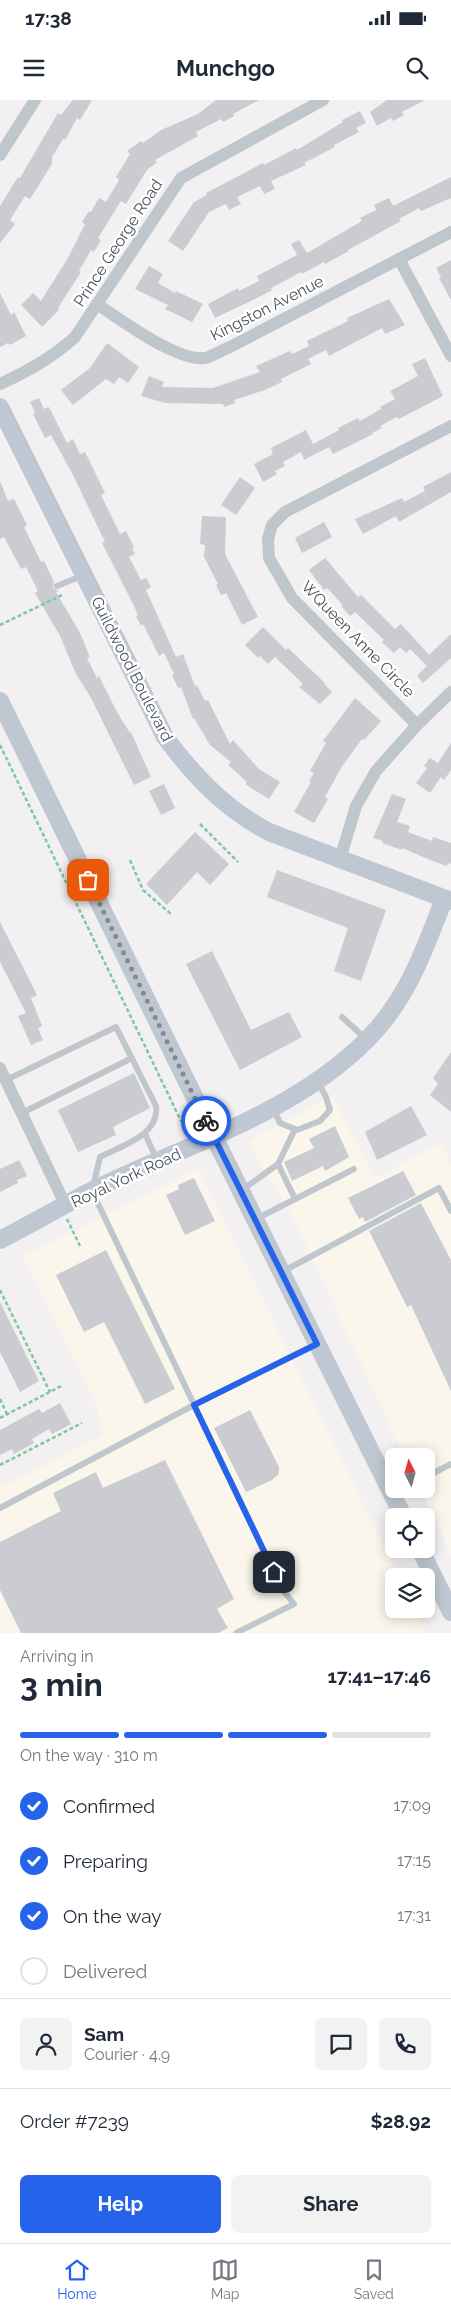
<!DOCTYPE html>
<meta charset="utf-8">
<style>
body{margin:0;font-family:Raleway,sans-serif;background:#f2f2f3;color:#1f2937;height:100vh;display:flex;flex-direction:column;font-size:19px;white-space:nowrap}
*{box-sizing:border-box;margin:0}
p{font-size:16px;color:#747a83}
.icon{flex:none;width:28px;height:28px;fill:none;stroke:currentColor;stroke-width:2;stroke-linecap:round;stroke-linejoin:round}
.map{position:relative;height:1533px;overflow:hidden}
.side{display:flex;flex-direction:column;background:#fff;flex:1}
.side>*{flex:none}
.needle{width:32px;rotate:354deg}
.controls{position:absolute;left:385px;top:1348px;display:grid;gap:10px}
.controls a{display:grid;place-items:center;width:50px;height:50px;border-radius:8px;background:#fff;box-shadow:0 2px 12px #0003;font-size:25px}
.pin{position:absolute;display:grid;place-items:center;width:42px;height:42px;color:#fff;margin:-21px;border-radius:10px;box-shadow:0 2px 8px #0006}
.courier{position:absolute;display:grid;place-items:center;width:50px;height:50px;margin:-25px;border:4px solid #2563eb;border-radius:50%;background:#fff;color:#222;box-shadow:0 1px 6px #0007}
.summary em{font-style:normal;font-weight:700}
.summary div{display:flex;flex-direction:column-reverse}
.summary{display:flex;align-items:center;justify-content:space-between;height:85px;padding:0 20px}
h1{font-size:32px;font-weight:700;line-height:38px}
.bar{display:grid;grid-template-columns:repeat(4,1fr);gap:8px 5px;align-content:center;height:60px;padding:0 20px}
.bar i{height:6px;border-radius:4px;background:#e0e1e3}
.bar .on{background:#2563eb}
.bar p{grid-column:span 4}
.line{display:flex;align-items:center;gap:12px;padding:0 20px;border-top:1px solid #e0e1e3}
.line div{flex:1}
.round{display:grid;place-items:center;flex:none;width:52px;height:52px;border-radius:8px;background:#f2f2f3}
ol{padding:0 20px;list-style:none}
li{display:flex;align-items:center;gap:15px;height:55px}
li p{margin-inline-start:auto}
li .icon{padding:5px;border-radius:50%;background:#2563eb;color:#fff;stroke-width:4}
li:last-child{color:#747a83}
li i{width:28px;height:28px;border:2px solid #e0e1e3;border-radius:50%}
.action{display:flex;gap:10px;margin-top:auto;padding:10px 20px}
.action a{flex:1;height:58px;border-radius:8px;background:#2563eb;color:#fff;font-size:20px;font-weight:700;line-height:58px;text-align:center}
.action a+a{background:#f2f2f3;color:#1f2937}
.status{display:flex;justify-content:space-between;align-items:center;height:35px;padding:0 25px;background:#fff;direction:ltr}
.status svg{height:14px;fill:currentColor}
header{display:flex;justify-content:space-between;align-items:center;height:65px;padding:0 20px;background:#fff;font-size:22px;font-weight:700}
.tab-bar{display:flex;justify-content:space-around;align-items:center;height:70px;border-top:1px solid #e0e1e3;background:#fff;font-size:14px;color:#747a83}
.tab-bar a{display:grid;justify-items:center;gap:2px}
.tab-bar .on{color:#2563eb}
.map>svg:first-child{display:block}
.commercial{fill:#fbf6eb}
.building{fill:#caccd2}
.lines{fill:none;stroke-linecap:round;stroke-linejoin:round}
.path{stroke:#7dc7a3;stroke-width:2.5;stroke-dasharray:4 2.5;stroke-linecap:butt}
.lane{stroke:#bfc7cd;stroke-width:6}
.street{stroke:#bfc7cd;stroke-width:12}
.secondary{stroke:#bfc8d2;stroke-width:18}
.done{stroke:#848a90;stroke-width:5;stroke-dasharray:0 9}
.route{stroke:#2563eb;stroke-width:6}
.labels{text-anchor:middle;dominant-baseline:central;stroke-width:5;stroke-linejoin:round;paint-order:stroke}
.street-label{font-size:16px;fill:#49535c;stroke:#fff}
</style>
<div class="status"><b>17:38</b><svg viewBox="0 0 49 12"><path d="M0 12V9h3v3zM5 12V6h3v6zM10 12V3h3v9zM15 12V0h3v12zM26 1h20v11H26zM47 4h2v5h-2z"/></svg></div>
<header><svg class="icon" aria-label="menu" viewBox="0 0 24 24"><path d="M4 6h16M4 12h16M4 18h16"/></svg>Munchgo<svg class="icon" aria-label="search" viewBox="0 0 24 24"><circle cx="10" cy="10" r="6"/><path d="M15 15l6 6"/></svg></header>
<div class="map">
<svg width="451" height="1533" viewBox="0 0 451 1533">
<rect width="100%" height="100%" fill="#f2f0f0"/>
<g class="commercial">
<polygon points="332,996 375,1078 442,1043 451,1065 451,1456 420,1389 426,1389 426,1356 404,1356 294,1120 248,1041"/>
<polygon points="199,1068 398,1476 394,1476 394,1509 414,1509 426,1533 0,1533 0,1388 101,1336 98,1310 22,1156"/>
</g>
<g class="building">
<polygon points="73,0 92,0 80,20 77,18 65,40 63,39 52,57 52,64 30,99 25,96 10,120 15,124 0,143 0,106 18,77 20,78 58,13 61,15"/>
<polygon points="216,0 259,0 233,14 234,16 223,22 221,19 196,32 198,36 155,60 157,62 147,70 126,104 121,101 98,138 101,140 94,152 91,150 79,171 81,172 58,208 59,210 42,227 21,205 33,193 41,201 68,158 85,124 82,122 89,111 91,112 99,98 106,102 119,80 116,77 130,54 127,51 141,41 143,43 161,30 198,14"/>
<polygon points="387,0 425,0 402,12 404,15 393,21 391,18 377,26 370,12"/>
<polygon points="360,11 366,23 356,28 359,32 334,45 335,47 304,63 306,65 271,81 275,89 264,94 260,86 237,97 241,104 229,110 226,104 209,112 183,151 168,141 194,102 207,95 206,93 263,63 264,65 296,48 297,50 343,22 342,20"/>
<polygon points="451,77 451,98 421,111 419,108 399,119 401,121 348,150 349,151 325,164 324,162 302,174 301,172 271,188 272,190 261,196 215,218 208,204 238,188 239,191 259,181 257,176 297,155 291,144 299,140 307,153 362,121 360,118 376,110 374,105 389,98 393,106"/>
<polygon points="451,160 451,200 439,178 441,177 436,168"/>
<polygon points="149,166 163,174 158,183 175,193 176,191 203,204 192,222 165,209 168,205 135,189"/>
<polygon points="0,193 11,215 14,212 26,236 10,245 8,243 0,247"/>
<polygon points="389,199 405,225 385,234 382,228 329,256 326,250 308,259 311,264 281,279 282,282 265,290 234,300 235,303 224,307 223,304 165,303 141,296 149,276 164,282 162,287 213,288 260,272 256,266 290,251 292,254 309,246 307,241 348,221 347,218"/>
<polygon points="107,243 139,267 128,283 119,277 114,284 106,279 73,305 61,290 90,268"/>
<polygon points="425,258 443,296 399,319 397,317 380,326 382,328 372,333 373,334 333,354 329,347 304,360 301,352 283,362 285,366 275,371 277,374 263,382 254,364 273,354 271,348 306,330 313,344 339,330 338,328 358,318 360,321 381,309 380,307 395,299 390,291 418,276 412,264"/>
<polygon points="39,298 44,309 49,307 67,343 73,339 80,354 85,352 105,393 101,395 120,434 126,431 134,447 132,448 135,454 129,457 141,480 146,478 151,487 146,490 176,557 183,554 195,586 197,585 205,601 208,600 230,644 233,640 259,669 280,682 269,699 245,684 247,682 228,665 231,662 210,645 194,618 193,619 181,587 178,588 172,575 174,574 164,553 159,556 143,524 141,526 136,516 138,515 133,504 102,443 105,442 72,373 51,335 45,338 33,314 35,313 30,302"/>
<polygon points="451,372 451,392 399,422 396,416 363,434 355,419 402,398 404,402 425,391 423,387"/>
<polygon points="240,377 255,388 236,415 221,405"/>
<polygon points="0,381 8,401 14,399 27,425 24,427 41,462 44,461 54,482 53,488 59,491 56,492 80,533 90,557 87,558 97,578 99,576 118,614 130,633 131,632 151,677 134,685 91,598 76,574 60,536 35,493 38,491 26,467 21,469 4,437 0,439"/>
<polygon points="202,416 226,417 225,454 258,517 242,525 226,493 221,495 216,485 218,484 204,457 205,445 200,444"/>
<polygon points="324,422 332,437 302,453 295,438"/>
<polygon points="325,458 358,497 361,495 395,529 401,524 429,555 451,534 451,558 423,583 417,576 427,566 410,549 406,553 400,547 394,553 382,542 384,540 355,512 350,516 341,506 343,505 327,488 324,490 309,470"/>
<polygon points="263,527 286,550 288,548 325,583 324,584 332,592 320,604 299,587 303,584 275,557 268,564 260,556 258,558 245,545"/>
<polygon points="355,598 381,621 364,640 362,639 341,668 325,697 328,699 314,723 294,712 311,682 309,681 314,673 310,671 326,643 323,641"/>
<polygon points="451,643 451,670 444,680 441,677 430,693 416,683 427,668 424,666 430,658 438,663"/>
<polygon points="164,684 175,708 161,715 149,691"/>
<polygon points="392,694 406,699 397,722 410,726 408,732 432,741 433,737 451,743 451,764 448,763 447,766 435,762 402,748 402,750 382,743 383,741 373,738"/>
<polygon points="195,732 229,764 210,785 197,772 167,805 146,784"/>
<polygon points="277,770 386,810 361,881 334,871 348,828 267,797"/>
<polygon points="0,822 37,895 31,898 42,926 38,928 43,940 31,945 18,916 26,913 0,862"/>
<polygon points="212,851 251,930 289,912 302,937 240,970 186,864"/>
<polygon points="451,952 451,1012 430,995 438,984 433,978"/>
<polygon points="134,973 150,1008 113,1027 116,1035 78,1052 58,1010"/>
<polygon points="411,1006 427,1035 377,1060 365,1032"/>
<polygon points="335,1026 349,1057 325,1071 323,1066 292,1081 284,1062 314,1048 309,1039"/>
<polygon points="19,1060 27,1076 17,1080 18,1083 0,1092 0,1069"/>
<polygon points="403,1071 416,1095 365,1122 363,1117 359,1119 348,1098"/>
<polygon points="194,1078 215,1121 185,1135 166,1095 179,1089 178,1085"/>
<polygon points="421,1103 451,1160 451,1291 411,1205 407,1207 369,1131"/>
<polygon points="106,1150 175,1289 145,1304 104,1222 84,1232 56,1175"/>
<polygon points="0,1202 39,1281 20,1292 0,1252"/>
<polygon points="60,1303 71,1324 52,1334 49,1329 32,1339 34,1343 14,1354 12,1349 0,1355 0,1330 39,1309 42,1313"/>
<polygon points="250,1310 279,1367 279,1374 272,1380 246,1392 214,1328"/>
<polygon points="165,1360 234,1499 217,1509 228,1528 218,1533 21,1533 0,1490 0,1442 61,1411 53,1393 96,1372 103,1388"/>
</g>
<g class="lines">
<g class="path">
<polyline points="0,525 62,495"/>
<polyline points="0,645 181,1021 190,1026"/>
<polyline points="200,724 238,762"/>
<polyline points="130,760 143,790 171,814"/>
<polyline points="67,1119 80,1146"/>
<polyline points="0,1190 50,1292"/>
<polyline points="0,1299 7,1314"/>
<polyline points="0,1318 63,1285"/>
<polyline points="0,1365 82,1323"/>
</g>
<g class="lane">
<polyline points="57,486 84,475"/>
<polyline points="342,917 365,938"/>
<path d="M 6,980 L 116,927 L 156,1006 C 160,1035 121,1046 100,1057 L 92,1091 L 282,1489 L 294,1504 L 236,1533"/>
<polyline points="273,1008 280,1023 297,1030 320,1021 330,1010 326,997 318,982"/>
<polyline points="22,1013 132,958"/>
<polyline points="145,1034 157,1060"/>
<polyline points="278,1064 295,1099"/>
<polyline points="242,1090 278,1064 295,1029"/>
<polyline points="256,1119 354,1069"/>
<polyline points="282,1172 439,1088 451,1111"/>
<polyline points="426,1377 451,1364"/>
<polyline points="394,1395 405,1389"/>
<polyline points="0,1408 194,1305 316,1244"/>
</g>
<g class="street">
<polyline points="0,55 35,0"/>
<polyline points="399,159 451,256"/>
<path d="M 98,205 C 122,220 177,262 205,258 C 213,256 222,250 230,247 L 451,132"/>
<path d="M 0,284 C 28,271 52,258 75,237 L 181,78 L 323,0"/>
<polyline points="451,326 285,412 272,425 268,439 269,458 292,498 417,625 451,592"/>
<polyline points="340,759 356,706 376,671 417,625"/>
<polyline points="0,968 66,1106"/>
</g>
<g class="secondary">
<path d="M 0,307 L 165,637 C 194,676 225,709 269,732 L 451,801"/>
<polyline points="0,601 214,1037 403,1416"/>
<path d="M 0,1140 C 31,1124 62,1106 93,1090 C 189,1043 304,1011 377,929 C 411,890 426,845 444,799"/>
<polyline points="420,1449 451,1512"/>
</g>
</g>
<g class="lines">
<polyline class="done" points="88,780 206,1021"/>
<polyline class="route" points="206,1021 317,1244 194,1305 274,1472"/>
</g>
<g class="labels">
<g class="street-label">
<text transform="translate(118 143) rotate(-57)">Prince George Road</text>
<text transform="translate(267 208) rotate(-27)">Kingston Avenue</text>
<text transform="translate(358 539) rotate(46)">WQueen Anne Circle</text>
<text transform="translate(132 569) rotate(63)">Guildwood Boulevard</text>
<text transform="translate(126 1078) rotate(-25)">Royal York Road</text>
</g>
</g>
</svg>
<div class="controls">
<a><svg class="needle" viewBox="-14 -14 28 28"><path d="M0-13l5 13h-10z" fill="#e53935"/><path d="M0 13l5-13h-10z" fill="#747a83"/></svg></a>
<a><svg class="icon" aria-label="locate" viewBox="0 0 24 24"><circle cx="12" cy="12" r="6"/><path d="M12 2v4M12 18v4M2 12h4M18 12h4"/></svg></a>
<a><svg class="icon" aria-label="layers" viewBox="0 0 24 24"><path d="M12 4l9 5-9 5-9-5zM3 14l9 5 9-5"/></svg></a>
</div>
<div class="pin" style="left:88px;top:780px;background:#ea580c"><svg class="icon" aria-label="bag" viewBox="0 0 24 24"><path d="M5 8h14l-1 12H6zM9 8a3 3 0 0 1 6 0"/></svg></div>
<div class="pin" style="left:274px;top:1472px;background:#1f2937"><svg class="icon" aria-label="home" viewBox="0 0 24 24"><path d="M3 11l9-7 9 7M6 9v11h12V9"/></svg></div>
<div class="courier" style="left:206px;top:1021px"><svg class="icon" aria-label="bike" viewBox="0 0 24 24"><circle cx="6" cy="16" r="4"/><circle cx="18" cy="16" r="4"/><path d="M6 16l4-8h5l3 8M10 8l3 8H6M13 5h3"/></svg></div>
</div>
<section class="side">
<div class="summary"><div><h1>3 min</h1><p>Arriving in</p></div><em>17:41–17:46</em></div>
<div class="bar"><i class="on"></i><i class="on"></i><i class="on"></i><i></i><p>On the way · 310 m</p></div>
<ol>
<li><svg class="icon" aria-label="check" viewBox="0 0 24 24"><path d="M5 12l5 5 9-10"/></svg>Confirmed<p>17:09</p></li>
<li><svg class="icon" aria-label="check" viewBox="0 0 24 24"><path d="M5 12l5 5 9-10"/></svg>Preparing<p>17:15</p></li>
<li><svg class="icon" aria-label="check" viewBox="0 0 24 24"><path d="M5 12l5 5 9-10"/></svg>On the way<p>17:31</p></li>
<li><i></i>Delivered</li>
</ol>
<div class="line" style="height:90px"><a class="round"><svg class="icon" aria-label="person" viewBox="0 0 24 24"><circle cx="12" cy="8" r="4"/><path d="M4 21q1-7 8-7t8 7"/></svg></a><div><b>Sam</b><p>Courier · 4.9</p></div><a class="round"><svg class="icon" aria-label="chat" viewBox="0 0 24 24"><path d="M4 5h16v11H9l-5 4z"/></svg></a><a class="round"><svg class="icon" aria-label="phone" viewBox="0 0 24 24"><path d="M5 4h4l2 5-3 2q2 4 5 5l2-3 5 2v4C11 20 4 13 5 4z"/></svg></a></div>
<div class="line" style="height:65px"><div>Order #7239</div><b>$28.92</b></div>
<div class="action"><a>Help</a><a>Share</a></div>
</section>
<nav class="tab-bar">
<a class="on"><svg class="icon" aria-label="home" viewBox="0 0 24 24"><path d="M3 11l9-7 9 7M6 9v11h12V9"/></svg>Home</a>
<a><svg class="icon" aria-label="map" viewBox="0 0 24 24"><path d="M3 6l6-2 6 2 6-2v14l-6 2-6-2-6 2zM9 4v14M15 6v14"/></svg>Map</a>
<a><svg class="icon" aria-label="saved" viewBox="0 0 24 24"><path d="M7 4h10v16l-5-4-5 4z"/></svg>Saved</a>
</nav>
